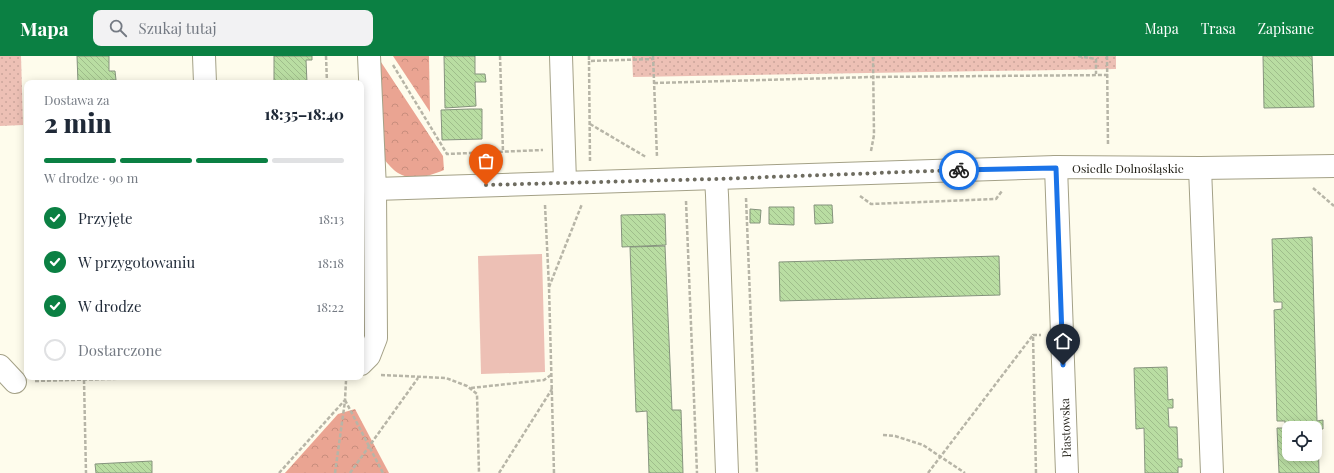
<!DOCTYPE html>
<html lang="pl">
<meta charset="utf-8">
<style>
body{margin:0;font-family:"Playfair Display",serif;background:#f2f2f3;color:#1f2937;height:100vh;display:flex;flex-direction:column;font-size:15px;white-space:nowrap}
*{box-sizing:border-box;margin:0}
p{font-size:13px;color:#747a83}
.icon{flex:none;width:22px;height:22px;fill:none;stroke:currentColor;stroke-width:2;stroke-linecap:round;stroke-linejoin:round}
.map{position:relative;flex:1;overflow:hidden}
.details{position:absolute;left:24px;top:24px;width:340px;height:300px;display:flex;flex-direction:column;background:#fff;border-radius:8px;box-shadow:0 2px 10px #0003}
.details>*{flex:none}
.buttons{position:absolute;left:1282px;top:365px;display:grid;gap:8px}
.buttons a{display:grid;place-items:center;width:40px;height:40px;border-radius:8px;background:#fff;box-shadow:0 2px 10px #0003;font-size:20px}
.pin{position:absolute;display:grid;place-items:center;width:34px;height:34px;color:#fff;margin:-41px -17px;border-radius:50% 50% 50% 0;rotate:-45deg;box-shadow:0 0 4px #0007}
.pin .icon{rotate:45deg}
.courier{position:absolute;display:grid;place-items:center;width:40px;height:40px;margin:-20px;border:3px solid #1a73e8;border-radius:50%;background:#fff;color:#222;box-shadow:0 1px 5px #0007}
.head em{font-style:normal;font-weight:800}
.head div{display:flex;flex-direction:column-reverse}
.head{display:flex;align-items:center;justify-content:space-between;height:68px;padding:0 20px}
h1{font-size:26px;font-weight:800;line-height:30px}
.bar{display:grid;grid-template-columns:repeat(4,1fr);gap:6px 4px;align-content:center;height:48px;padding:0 20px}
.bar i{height:5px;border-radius:3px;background:#e0e1e3}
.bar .active{background:#0b8043}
.bar p{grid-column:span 4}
ol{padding:0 20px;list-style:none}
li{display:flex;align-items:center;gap:12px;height:44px}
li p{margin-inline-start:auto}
li .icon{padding:4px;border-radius:50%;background:#0b8043;color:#fff;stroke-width:4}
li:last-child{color:#747a83}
li i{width:22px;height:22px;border:2px solid #e0e1e3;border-radius:50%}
header{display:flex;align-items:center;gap:24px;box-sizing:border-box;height:56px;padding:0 20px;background:#0b8043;color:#fff}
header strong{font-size:19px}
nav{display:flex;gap:22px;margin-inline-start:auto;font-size:14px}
.search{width:280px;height:36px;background:#f2f2f3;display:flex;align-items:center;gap:10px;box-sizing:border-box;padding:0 14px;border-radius:8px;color:#747a83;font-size:15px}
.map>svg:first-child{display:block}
.grass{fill:#edc0b5}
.forest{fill:url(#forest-crowns)}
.park{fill:url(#park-dots)}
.building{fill:url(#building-back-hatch);stroke:#85937d;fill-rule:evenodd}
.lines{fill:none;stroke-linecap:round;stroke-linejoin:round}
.minor-casing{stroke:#a4a187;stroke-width:24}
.path{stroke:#b7b5a7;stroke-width:2.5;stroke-dasharray:4 2;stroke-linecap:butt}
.minor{stroke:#fff;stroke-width:22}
.done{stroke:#6e6c60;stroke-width:4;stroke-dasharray:0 7.2}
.route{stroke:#1a73e8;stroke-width:5}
.labels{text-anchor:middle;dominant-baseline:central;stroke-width:3.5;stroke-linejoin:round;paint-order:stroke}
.street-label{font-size:12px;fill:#201e15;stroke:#fff}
</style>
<header>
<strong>Mapa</strong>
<div class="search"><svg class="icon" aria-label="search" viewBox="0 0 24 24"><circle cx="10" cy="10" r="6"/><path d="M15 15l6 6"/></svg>Szukaj tutaj</div>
<nav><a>Mapa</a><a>Trasa</a><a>Zapisane</a></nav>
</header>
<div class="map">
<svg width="1334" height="417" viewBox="0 0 1334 417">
<defs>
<pattern id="forest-crowns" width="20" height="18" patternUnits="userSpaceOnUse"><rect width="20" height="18" fill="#eaa492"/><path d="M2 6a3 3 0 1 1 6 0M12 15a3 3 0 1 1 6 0" fill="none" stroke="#c88d7d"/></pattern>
<pattern id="park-dots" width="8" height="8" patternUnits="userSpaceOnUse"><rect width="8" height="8" fill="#edc0b5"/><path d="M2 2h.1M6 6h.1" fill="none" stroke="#cba59b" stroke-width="1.8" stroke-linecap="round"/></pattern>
<pattern id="building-back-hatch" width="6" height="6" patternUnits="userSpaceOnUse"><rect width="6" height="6" fill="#b9dda2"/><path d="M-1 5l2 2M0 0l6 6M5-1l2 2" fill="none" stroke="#9fbd8b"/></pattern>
</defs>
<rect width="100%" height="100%" fill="#fefcec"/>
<g class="grass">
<polygon points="361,102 364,102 366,157 361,158"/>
<polygon points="542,198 545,316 481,318 478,200"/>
</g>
<g class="forest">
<path d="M 377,0 L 443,100 L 444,114 C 429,120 412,126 398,117 C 393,114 388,108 384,103 Z"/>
<polygon points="393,0 429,0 430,56"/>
<polygon points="355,353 389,417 285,417 338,358"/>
</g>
<g class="park">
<polygon points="0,0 21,0 23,69 0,70"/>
<polygon points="632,0 1116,0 1116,13 633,21"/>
</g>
<g class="building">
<polygon points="77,0 109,0 109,15 115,15 116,24 110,24 110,27 78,27"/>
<polygon points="274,0 312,0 312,4 306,4 307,27 274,27"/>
<polygon points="444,0 475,0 475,18 485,18 486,26 475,26 476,50 445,52"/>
<polygon points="1263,0 1312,0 1314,51 1264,52"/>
<polygon points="470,53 482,53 482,83 442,84 441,54"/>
<polygon points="814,149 832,149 833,167 815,168"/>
<polygon points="769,151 794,151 794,169 769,168"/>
<polygon points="750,153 761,154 760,167 750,167"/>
<polygon points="665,158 666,189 622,191 621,159"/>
<path d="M 1312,181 L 1317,365 L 1323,364 L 1323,373 L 1318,373 L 1319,417 L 1279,417 L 1277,372 L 1285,372 L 1285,365 L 1277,365 L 1274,254 L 1282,253 L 1282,246 L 1274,246 L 1272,183 ZM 1289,372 L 1315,372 L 1315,398 L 1289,398 Z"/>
<polygon points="665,190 672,354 681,354 683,417 649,417 647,355 636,356 630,191"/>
<polygon points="999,200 1000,239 780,245 779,206"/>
<polygon points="1167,311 1168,344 1173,343 1173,352 1168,352 1169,371 1177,371 1178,403 1182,403 1182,411 1178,411 1178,417 1145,417 1144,372 1136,373 1134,312"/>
<polygon points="152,405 152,417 96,417 95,408"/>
</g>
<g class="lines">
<defs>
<g id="minor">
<polyline points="204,0 205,27"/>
<polyline points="561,0 565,126"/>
<polyline points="1056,111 1067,417"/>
<polyline points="1200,112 1212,417"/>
<polyline points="716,123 717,139 727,417"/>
<polyline points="375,133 1056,111 1200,112 1334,110"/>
<polyline points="361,308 369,300 376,282 375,133 369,0"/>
<polyline points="0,310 15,326"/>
</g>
</defs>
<use href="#minor" class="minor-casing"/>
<g class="path">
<polyline points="326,0 327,27"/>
<polyline points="500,0 503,96"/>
<polyline points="589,0 589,5"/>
<polyline points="653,0 657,101"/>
<polyline points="1078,0 1096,3 1096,18"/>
<polyline points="1107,0 1108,89"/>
<polyline points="393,9 447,98 543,94"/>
<polyline points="654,27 872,21 1108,19"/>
<polyline points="590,68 646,101"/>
<polyline points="871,95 874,79 873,0"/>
<polyline points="590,105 589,5 653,3"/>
<polyline points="1313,132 1334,150"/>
<polyline points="860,140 871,148 996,143 1002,135"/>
<polyline points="746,142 757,417"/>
<polyline points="686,145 697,417"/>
<polyline points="545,149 549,231"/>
<polyline points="381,319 446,322 467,330 477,338 479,417"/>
<polyline points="84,324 86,417"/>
<polyline points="35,325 183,321"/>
<polyline points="471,332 544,324 551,319"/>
<polyline points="345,344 383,417"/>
<polyline points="883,379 895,380 923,389 965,417"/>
<polyline points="279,417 345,344 346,325"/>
<polyline points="335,417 345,345"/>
<polyline points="350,417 418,322"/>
<polyline points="499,417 552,333"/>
<polyline points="554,417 549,231 582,148"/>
<polyline points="928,417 1033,279"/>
<polyline points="1036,417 1033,279 1041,279"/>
</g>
<use href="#minor" class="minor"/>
</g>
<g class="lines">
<polyline class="done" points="486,129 716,123 959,114"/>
<polyline class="route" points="959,114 1056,112 1063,309"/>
</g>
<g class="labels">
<g class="street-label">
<text x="1128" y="112">Osiedle Dolnośląskie</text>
<text transform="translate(1065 372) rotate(-92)">Piastowska</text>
</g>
</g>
</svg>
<div class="buttons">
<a><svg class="icon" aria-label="locate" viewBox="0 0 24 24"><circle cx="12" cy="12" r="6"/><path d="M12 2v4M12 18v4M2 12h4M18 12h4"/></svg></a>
</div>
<div class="pin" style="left:486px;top:129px;background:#ea580c"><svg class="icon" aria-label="bag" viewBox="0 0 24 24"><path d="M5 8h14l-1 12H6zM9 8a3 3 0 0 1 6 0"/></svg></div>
<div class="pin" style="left:1063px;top:309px;background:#1f2937"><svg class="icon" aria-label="home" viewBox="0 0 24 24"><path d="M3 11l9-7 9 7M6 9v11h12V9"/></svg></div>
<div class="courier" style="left:959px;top:114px"><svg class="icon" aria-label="bike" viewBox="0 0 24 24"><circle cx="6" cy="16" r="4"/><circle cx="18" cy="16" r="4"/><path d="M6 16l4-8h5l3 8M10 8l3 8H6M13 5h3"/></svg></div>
<section class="details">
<div class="head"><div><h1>2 min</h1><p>Dostawa za</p></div><em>18:35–18:40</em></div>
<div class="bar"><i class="active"></i><i class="active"></i><i class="active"></i><i></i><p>W drodze · 90 m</p></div>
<ol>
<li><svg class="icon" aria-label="check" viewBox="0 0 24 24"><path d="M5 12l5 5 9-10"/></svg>Przyjęte<p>18:13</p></li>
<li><svg class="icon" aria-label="check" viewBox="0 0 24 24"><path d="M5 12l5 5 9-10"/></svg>W przygotowaniu<p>18:18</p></li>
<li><svg class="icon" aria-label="check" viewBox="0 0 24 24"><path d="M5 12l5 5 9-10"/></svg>W drodze<p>18:22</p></li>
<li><i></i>Dostarczone</li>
</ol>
</section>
</div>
